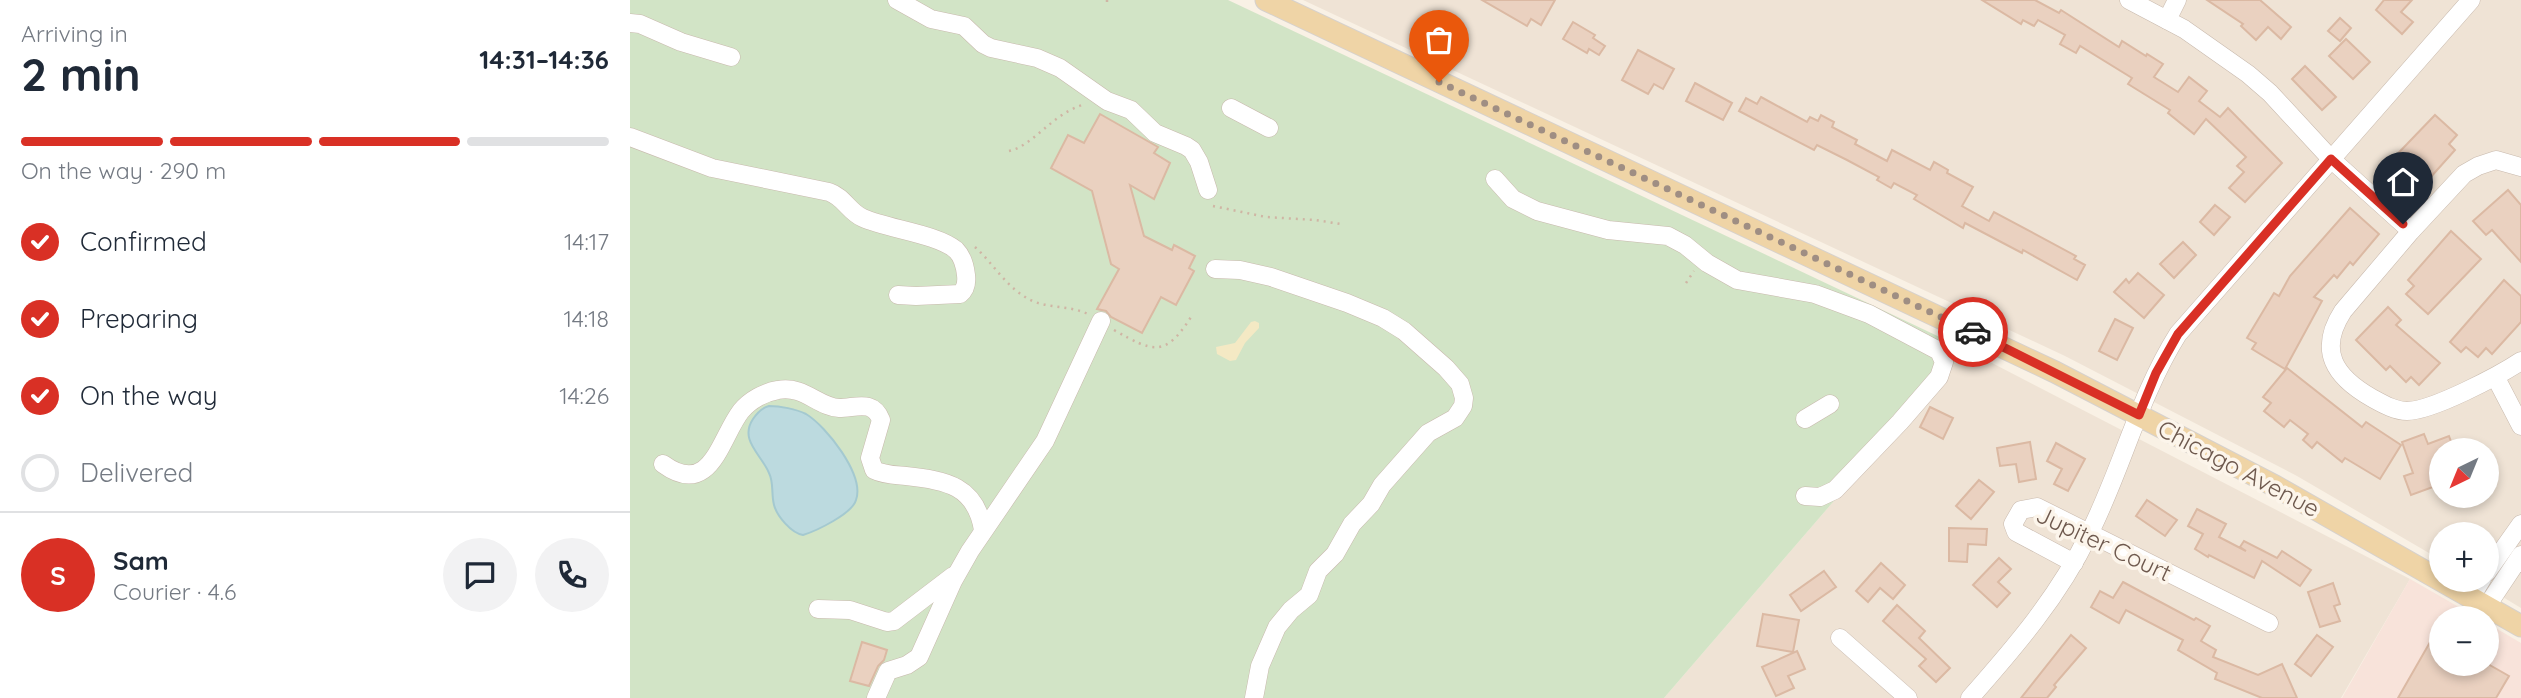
<!DOCTYPE html>
<meta charset="utf-8">
<style>
body{margin:0;font-family:Quicksand,sans-serif;background:#f2f2f3;color:#1f2937;height:100vh;display:flex;flex-direction:column;font-size:26px;white-space:nowrap}
*{box-sizing:border-box;margin:0}
p{font-size:23px;color:#747a83}
.icon{flex:none;width:38px;height:38px;fill:none;stroke:currentColor;stroke-width:2;stroke-linecap:round;stroke-linejoin:round}
.map{position:relative;flex:1;overflow:hidden}
.panel{display:flex;flex-direction:column;background:#fff;width:630px}
.panel>*{flex:none}
.needle{width:46px;rotate:223deg}
.buttons{position:absolute;left:1799px;top:438px;display:grid;gap:14px}
.buttons a{display:grid;place-items:center;width:70px;height:70px;border-radius:50%;background:#fff;box-shadow:0 4px 10px #0003;font-size:35px}
.pin{position:absolute;display:grid;place-items:center;width:60px;height:60px;color:#fff;margin:-72px -30px;border-radius:50% 50% 50% 0;rotate:-45deg;box-shadow:0 0 7px #0007}
.pin .icon{rotate:45deg}
.courier{position:absolute;display:grid;place-items:center;width:70px;height:70px;margin:-35px;border:5px solid #d93025;border-radius:50%;background:#fff;color:#222;box-shadow:0 2px 9px #0007}
.headline em{font-style:normal;font-weight:700}
.headline div{display:flex;flex-direction:column-reverse}
.headline{display:flex;align-items:center;justify-content:space-between;height:119px;padding:0 21px}
h1{font-size:46px;font-weight:700;line-height:52px}
.bar{display:grid;grid-template-columns:repeat(4,1fr);gap:10px 7px;align-content:center;height:84px;padding:0 21px}
.bar i{height:9px;border-radius:5px;background:#e0e1e3}
.bar .on{background:#d93025}
.bar p{grid-column:span 4}
.line{display:flex;align-items:center;gap:18px;padding:0 21px;border-top:2px solid #e0e1e3}
.line div{flex:1}
.round{display:grid;place-items:center;flex:none;width:74px;height:74px;border-radius:37px;background:#f2f2f3}
ol{padding:0 21px;list-style:none}
li{display:flex;align-items:center;gap:21px;height:77px}
li p{margin-inline-start:auto}
li .icon{padding:7px;border-radius:50%;background:#d93025;color:#fff;stroke-width:4}
li:last-child{color:#747a83}
li i{width:38px;height:38px;border:4px solid #e0e1e3;border-radius:50%}
main{display:flex;flex:1;min-height:0}
.map>svg:first-child{display:block}
.residential{fill:#efe3d5;fill-rule:evenodd}
.commercial{fill:#f8e3da}
.green{fill:#d2e4c6}
.sand{fill:#f4e9c4}
.water{fill:#bcdadf;stroke:#a4c9d0;stroke-width:2}
.building{fill:#ead1c0;stroke:#dbb9a3;stroke-width:2}
.lines{fill:none;stroke-linecap:round;stroke-linejoin:round}
.minor-casing{stroke:#c8b9ad;stroke-width:19}
.major-casing{stroke:#d6d1cd;stroke-width:23}
.path{stroke:#cfb5a4;stroke-width:2.5;stroke-dasharray:2 5;stroke-linecap:butt}
.minor{stroke:#fff;stroke-width:18}
.major{stroke:#efd4a6;stroke-width:21}
.done{stroke:#9f8e83;stroke-width:7;stroke-dasharray:0 12.6}
.route{stroke:#d93025;stroke-width:9}
.labels{text-anchor:middle;dominant-baseline:central;stroke-width:7;stroke-linejoin:round;paint-order:stroke}
.street-label{font-size:24px;fill:#6e594e;stroke:#fcf5eb}
</style>
<main>
<section class="panel">
<div class="headline"><div><h1>2 min</h1><p>Arriving in</p></div><em>14:31–14:36</em></div>
<div class="bar"><i class="on"></i><i class="on"></i><i class="on"></i><i></i><p>On the way · 290 m</p></div>
<ol>
<li><svg class="icon" aria-label="check" viewBox="0 0 24 24"><path d="M5 12l5 5 9-10"/></svg>Confirmed<p>14:17</p></li>
<li><svg class="icon" aria-label="check" viewBox="0 0 24 24"><path d="M5 12l5 5 9-10"/></svg>Preparing<p>14:18</p></li>
<li><svg class="icon" aria-label="check" viewBox="0 0 24 24"><path d="M5 12l5 5 9-10"/></svg>On the way<p>14:26</p></li>
<li><i></i>Delivered</li>
</ol>
<div class="line" style="height:126px"><b class="round" style="background:#d93025;color:#fff">S</b><div><b>Sam</b><p>Courier · 4.6</p></div><a class="round"><svg class="icon" aria-label="chat" viewBox="0 0 24 24"><path d="M4 5h16v11H9l-5 4z"/></svg></a><a class="round"><svg class="icon" aria-label="phone" viewBox="0 0 24 24"><path d="M5 4h4l2 5-3 2q2 4 5 5l2-3 5 2v4C11 20 4 13 5 4z"/></svg></a></div>
</section>
<div class="map">
<svg width="1891" height="698" viewBox="0 0 1891 698">
<rect width="100%" height="100%" fill="#f9f1e5"/>
<g class="residential">
<path d="M 673,0 L 1891,0 L 1891,608 L 1843,579 L 1857,579 L 1857,534 L 1811,534 L 1811,560 L 1667,476 L 1435,356 ZM 1811,450 L 1857,450 L 1857,495 L 1811,495 Z"/>
<polygon points="1335,349 1780,579 1711,698 1034,698"/>
</g>
<polygon class="commercial" points="1780,579 1848,618 1811,618 1811,663 1857,663 1857,623 1891,643 1891,698 1712,698"/>
<polygon class="green" points="0,0 598,0 1335,349 1034,698 0,698"/>
<polygon class="sand" points="625,321 629,323 629,328 615,343 606,360 600,361 587,354 586,347 605,343 621,322"/>
<path class="water" d="M 139,406 C 150,406 166,409 176,414 C 196,426 235,475 226,500 C 222,514 186,531 173,535 C 161,533 147,516 144,505 C 141,493 144,483 139,473 C 131,454 109,440 123,419 C 127,413 131,408 139,406 Z"/>
<g class="building">
<polygon points="852,0 925,0 911,25 901,19 897,26"/>
<polygon points="1352,0 1405,0 1429,13 1431,10 1489,47 1492,41 1516,56 1517,54 1533,64 1524,77 1548,92 1559,77 1577,91 1569,101 1590,117 1598,108 1652,163 1615,202 1599,188 1614,172 1607,166 1616,157 1576,119 1564,134 1538,113 1540,110 1498,84 1502,78 1450,46 1446,53 1430,44 1435,35 1408,20 1404,26 1393,20 1391,24"/>
<polygon points="1577,0 1630,0 1661,27 1651,39 1638,27 1626,40 1611,26 1613,24"/>
<polygon points="1754,0 1782,0 1771,12 1783,22 1772,34 1746,10"/>
<polygon points="1710,18 1721,28 1710,41 1698,31"/>
<polygon points="943,22 965,35 963,38 975,46 969,55 959,49 957,53 933,39"/>
<polygon points="1716,39 1740,62 1723,79 1699,56"/>
<polygon points="1008,50 1044,69 1033,89 1024,84 1018,94 992,80"/>
<polygon points="1675,66 1706,97 1692,110 1662,79"/>
<polygon points="1065,83 1102,103 1093,120 1056,101"/>
<polygon points="1131,97 1177,122 1180,117 1188,121 1191,115 1204,122 1202,127 1227,140 1225,144 1257,161 1262,150 1300,170 1304,162 1318,170 1317,173 1343,187 1332,206 1359,221 1364,212 1446,256 1444,259 1455,265 1447,280 1393,250 1392,253 1335,223 1333,228 1284,199 1287,195 1264,183 1261,188 1247,180 1249,177 1217,160 1187,145 1184,150 1109,111 1116,98 1127,104"/>
<polygon points="470,114 528,147 524,153 540,163 524,199 500,185 514,236 542,250 544,245 565,256 559,268 564,271 546,305 531,297 512,333 481,317 476,311 467,309 489,269 481,264 462,191 421,168 438,135 454,143"/>
<polygon points="1805,115 1827,135 1819,144 1825,150 1782,198 1752,170"/>
<polygon points="1878,190 1891,205 1891,262 1862,230 1856,235 1843,221"/>
<polygon points="1585,205 1600,217 1584,235 1570,222"/>
<polygon points="1720,208 1749,234 1723,265 1720,262 1707,278 1704,275 1684,297 1692,301 1655,369 1622,349 1626,343 1617,338 1644,293 1649,296 1660,276"/>
<polygon points="1821,231 1851,259 1798,314 1776,294 1784,286 1778,280"/>
<polygon points="1553,242 1566,255 1544,278 1530,264"/>
<polygon points="1508,273 1534,295 1514,318 1484,292 1496,279 1499,283"/>
<polygon points="1874,280 1891,296 1891,322 1862,354 1856,348 1848,357 1836,347 1831,352 1820,342"/>
<polygon points="1758,307 1771,320 1766,325 1810,363 1789,385 1781,377 1776,382 1760,366 1756,370 1726,340"/>
<polygon points="1485,319 1503,328 1487,360 1469,351"/>
<polygon points="1657,368 1732,427 1736,422 1771,445 1750,479 1715,458 1712,462 1687,442 1682,448 1673,440 1678,434 1660,420 1654,427 1634,411 1641,403 1633,397"/>
<polygon points="1300,407 1323,418 1313,439 1290,427"/>
<polygon points="1794,434 1798,444 1819,436 1824,450 1811,450 1811,484 1781,495 1774,476 1783,473 1772,442"/>
<polygon points="1400,442 1406,479 1389,482 1386,464 1370,466 1367,448"/>
<polygon points="1426,443 1455,459 1438,491 1424,484 1432,469 1417,461"/>
<polygon points="1349,480 1364,492 1341,519 1326,506"/>
<polygon points="1517,500 1547,520 1535,536 1506,516"/>
<polygon points="1567,509 1596,524 1589,537 1616,551 1610,547 1614,541 1647,558 1652,551 1681,570 1670,586 1632,561 1624,578 1579,555 1578,557 1565,549 1573,534 1558,526"/>
<polygon points="1319,528 1357,529 1356,545 1338,544 1337,562 1319,561"/>
<polygon points="1369,558 1381,569 1368,582 1380,593 1367,607 1343,585"/>
<polygon points="1251,563 1275,585 1263,599 1250,588 1238,602 1226,591"/>
<polygon points="1194,571 1206,587 1171,611 1160,595"/>
<polygon points="1493,582 1564,620 1566,618 1580,626 1571,641 1586,650 1583,657 1628,675 1652,664 1667,698 1632,698 1585,679 1587,673 1548,650 1553,640 1496,610 1489,623 1461,607 1470,591 1483,598"/>
<polygon points="1703,583 1710,604 1704,606 1710,621 1690,627 1678,592"/>
<polygon points="1267,605 1295,631 1289,638 1320,668 1306,682 1289,666 1296,659 1253,621"/>
<polygon points="1133,614 1169,620 1163,652 1127,646"/>
<polygon points="1811,623 1811,663 1856,663 1879,676 1866,698 1768,698"/>
<polygon points="1441,635 1456,648 1424,685 1426,687 1417,698 1391,698"/>
<polygon points="1687,635 1703,647 1681,676 1665,664"/>
<polygon points="232,642 257,650 254,660 248,666 239,686 220,681"/>
<polygon points="1167,651 1175,669 1158,676 1164,688 1146,696 1132,667"/>
</g>
<g class="lines">
<defs>
<g id="minor">
<polyline points="267,0 301,19 334,26 353,44 361,48 407,58 430,68 477,101 501,110 525,133 556,146 562,150 569,162 578,190"/>
<polyline points="1499,0 1554,29 1618,74 1640,93 1701,159 1781,231"/>
<polyline points="1537,20 1547,0"/>
<polyline points="0,23 10,24 51,42 101,57"/>
<polyline points="601,108 639,128"/>
<path d="M 0,137 L 82,168 L 199,192 C 214,197 219,212 233,218 C 258,229 307,234 326,250 C 332,256 335,266 336,275 C 337,283 336,289 330,294 L 286,296 L 268,295"/>
<path d="M 1891,167 L 1866,160 L 1848,166 L 1834,174 L 1781,231 L 1713,311 C 1687,351 1705,377 1742,398 C 1753,404 1765,411 1777,411 C 1802,411 1870,375 1891,361"/>
<polyline points="865,179 883,199 907,211 978,230 1038,236 1055,245 1077,263 1107,280 1185,294 1239,314 1309,351 1314,362 1309,377 1270,422 1205,490 1190,497 1175,496"/>
<polyline points="585,269 610,270 641,277 717,303 753,318 774,331 816,368 830,384 834,398 833,406 825,418 798,433 752,485 741,504 722,524 705,554 688,571 679,595 661,610 647,627 630,666 624,698"/>
<polyline points="1866,378 1891,426"/>
<polyline points="1175,419 1200,404"/>
<path d="M 33,464 C 81,499 90,438 111,411 C 120,400 135,392 148,390 C 174,385 188,407 209,408 C 226,408 243,399 251,420 L 240,458 L 244,470 C 254,475 265,475 276,476 C 316,480 346,486 353,530"/>
<polyline points="1444,563 1386,532 1383,524 1391,510 1407,507 1639,623"/>
<polyline points="1857,572 1891,524"/>
<polyline points="1841,597 1852,579"/>
<polyline points="1857,606 1891,555"/>
<polyline points="188,609 220,610 257,622 264,621 323,576"/>
<polyline points="1210,638 1278,698"/>
<polyline points="246,698 258,671 277,665 289,657 323,581 340,551 415,441 471,321"/>
<path d="M 1340,698 C 1385,647 1429,596 1459,534 C 1492,469 1509,396 1548,334 L 1841,0"/>
</g>
<polyline id="major" points="636,0 1425,372 1645,486 1891,626"/>
</defs>
<use href="#minor" class="minor-casing"/>
<use href="#major" class="major-casing"/>
<g class="path">
<polyline points="477,0 477,3"/>
<path d="M 379,151 C 405,145 423,112 456,104"/>
<polyline points="583,206 636,217 685,220 711,224"/>
<path d="M 345,247 C 365,265 378,291 405,302 C 422,308 441,306 458,314"/>
<polyline points="1056,283 1064,271"/>
<path d="M 484,330 C 523,352 535,358 561,317"/>
</g>
<use href="#minor" class="minor"/>
<use href="#major" class="major"/>
</g>
<g class="lines">
<polyline class="done" points="809,82 1343,332"/>
<polyline class="route" points="1343,332 1509,415 1526,373 1548,334 1701,159 1773,224"/>
</g>
<g class="labels">
<g class="street-label">
<text transform="translate(1609 468) rotate(28)">Chicago Avenue</text>
<text transform="translate(1474 543) rotate(25)">Jupiter Court</text>
</g>
</g>
</svg>
<div class="buttons">
<a><svg class="needle" viewBox="-14 -14 28 28"><path d="M0-13l5 13h-10z" fill="#e53935"/><path d="M0 13l5-13h-10z" fill="#747a83"/></svg></a>
<a>+</a>
<a>−</a>
</div>
<div class="pin" style="left:809px;top:82px;background:#ea580c"><svg class="icon" aria-label="bag" viewBox="0 0 24 24"><path d="M5 8h14l-1 12H6zM9 8a3 3 0 0 1 6 0"/></svg></div>
<div class="pin" style="left:1773px;top:224px;background:#1f2937"><svg class="icon" aria-label="home" viewBox="0 0 24 24"><path d="M3 11l9-7 9 7M6 9v11h12V9"/></svg></div>
<div class="courier" style="left:1343px;top:332px"><svg class="icon" aria-label="car" viewBox="0 0 24 24"><path d="M5 17H2v-5l4-1 3-4h7l3 4 3 1v5h-3M9 17h6M6 11h13"/><circle cx="7" cy="17" r="2"/><circle cx="17" cy="17" r="2"/></svg></div>
</div>
</main>
